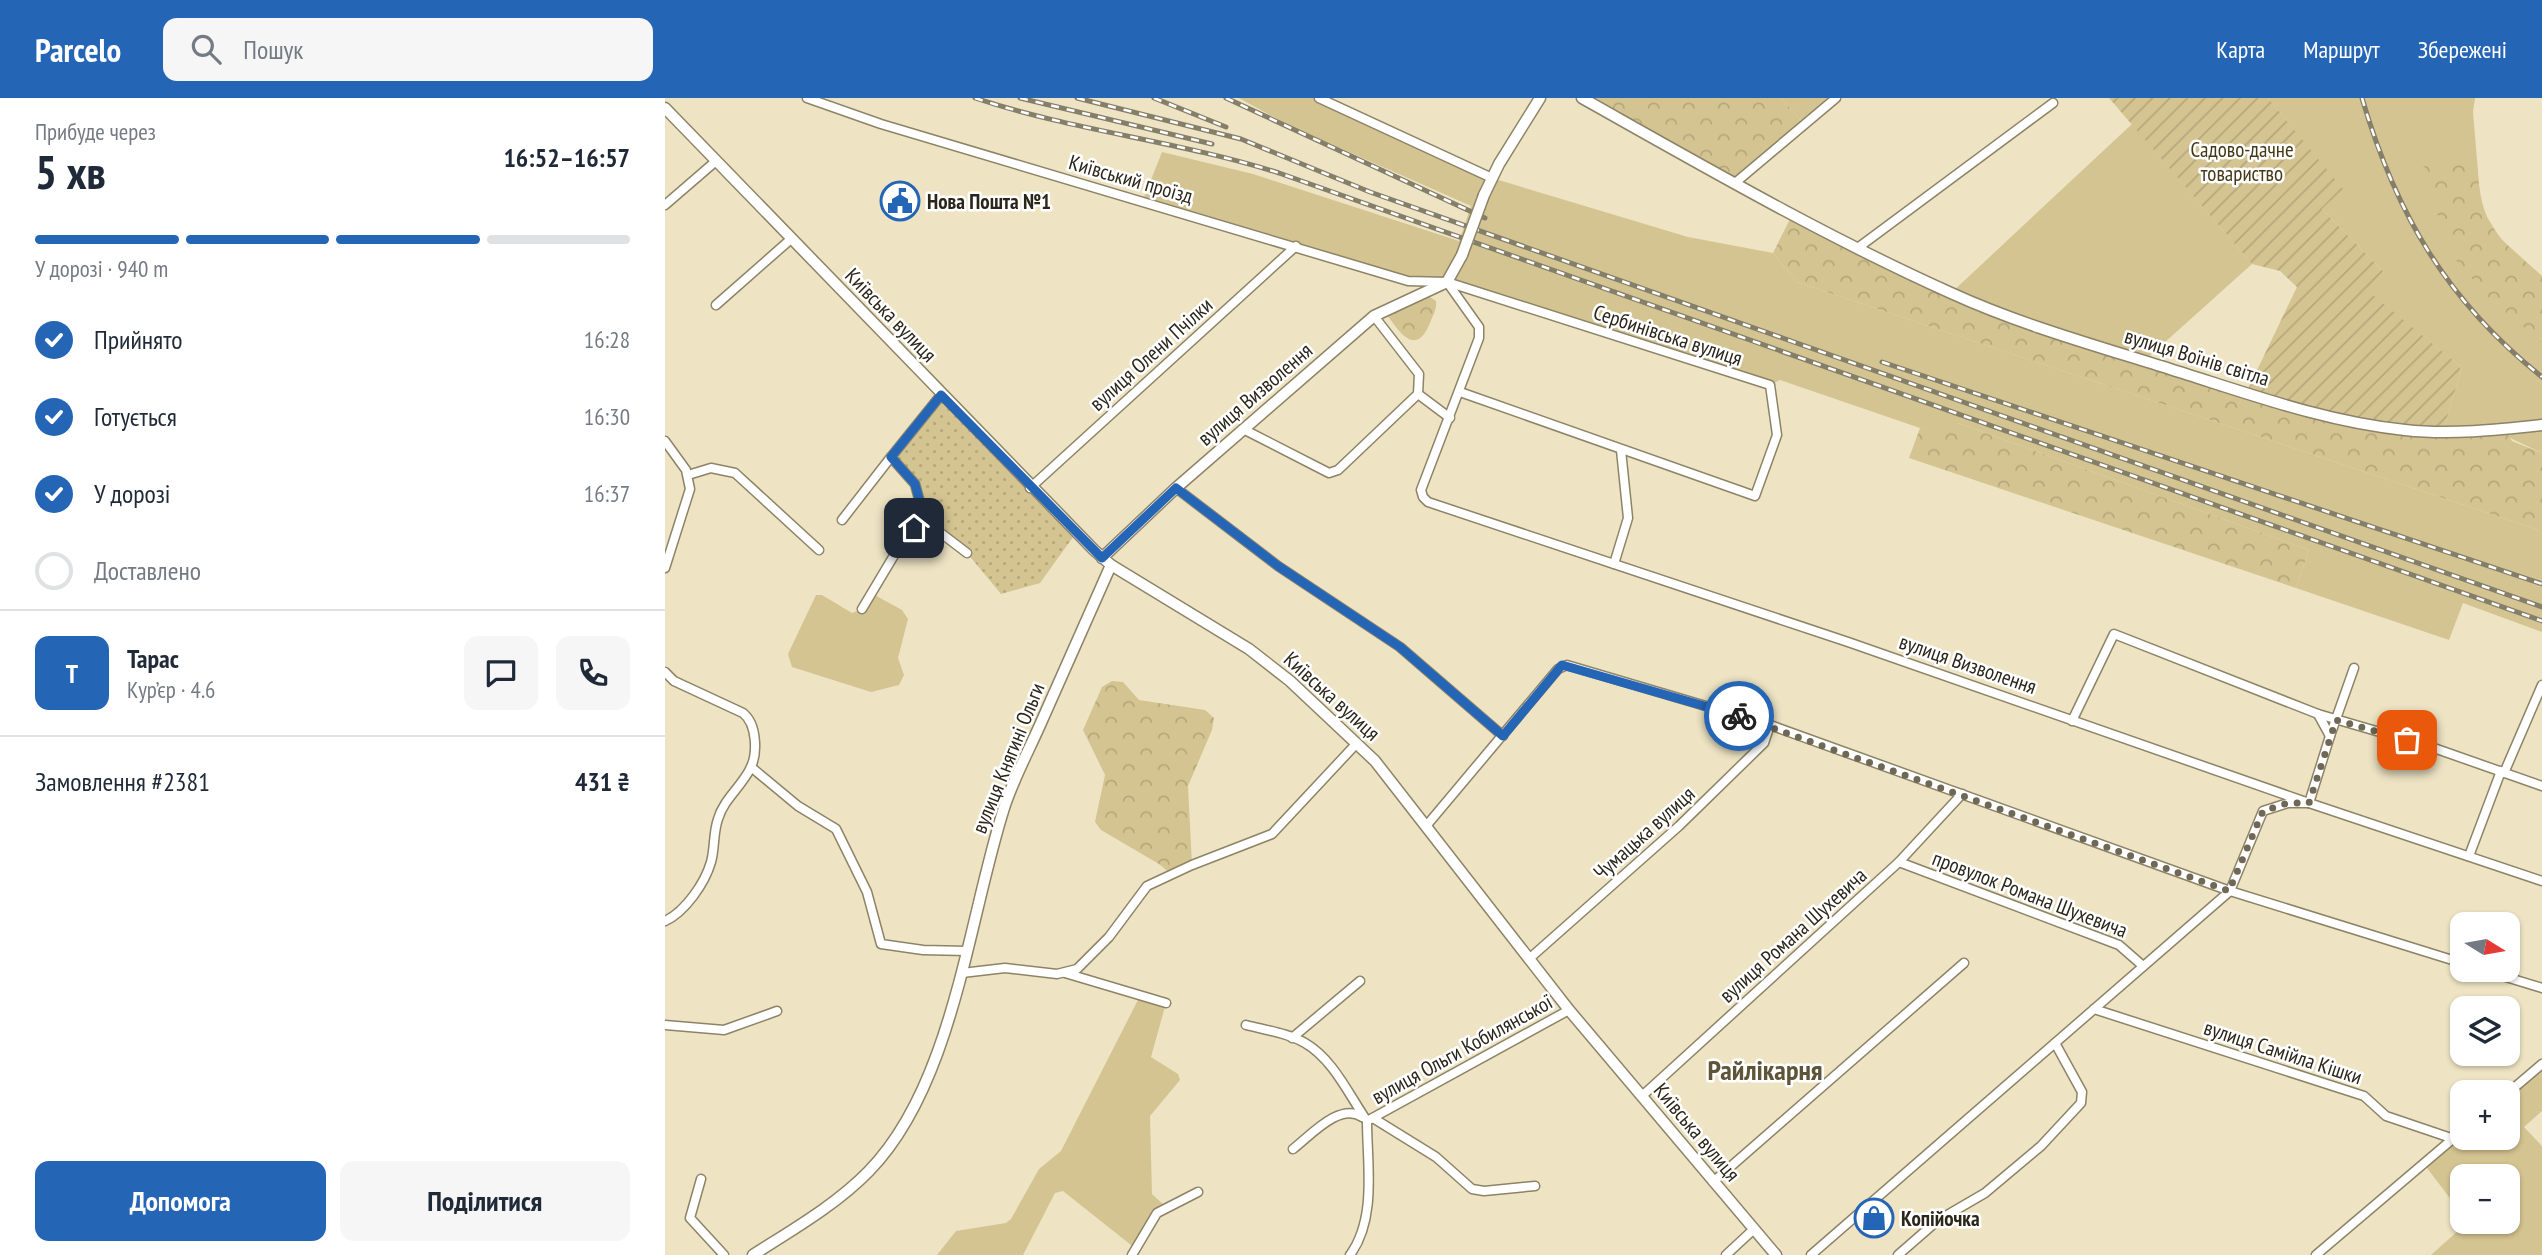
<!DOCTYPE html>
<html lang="uk">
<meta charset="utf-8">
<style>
body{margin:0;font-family:"PT Sans Narrow",sans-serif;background:#f6f6f7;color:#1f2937;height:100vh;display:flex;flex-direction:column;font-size:26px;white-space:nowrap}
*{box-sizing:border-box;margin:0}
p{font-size:23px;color:#747a83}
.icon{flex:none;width:38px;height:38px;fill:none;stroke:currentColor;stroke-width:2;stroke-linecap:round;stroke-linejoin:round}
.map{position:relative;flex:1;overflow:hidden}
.details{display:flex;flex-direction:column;background:#fff;width:665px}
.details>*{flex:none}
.needle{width:46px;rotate:101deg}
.fabs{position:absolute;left:1785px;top:814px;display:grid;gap:14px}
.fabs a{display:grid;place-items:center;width:70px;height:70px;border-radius:14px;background:#fff;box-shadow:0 2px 5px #0004;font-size:35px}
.pin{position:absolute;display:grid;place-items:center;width:60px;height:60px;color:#fff;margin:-30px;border-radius:14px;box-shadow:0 4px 10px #0006}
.courier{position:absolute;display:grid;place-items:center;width:70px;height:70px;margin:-35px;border:5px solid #2565b6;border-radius:50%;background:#fff;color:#222;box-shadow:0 2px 9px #0007}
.headline em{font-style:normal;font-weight:600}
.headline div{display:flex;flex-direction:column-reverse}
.headline{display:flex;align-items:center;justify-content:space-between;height:119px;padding:0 35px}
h1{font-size:46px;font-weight:600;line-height:52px}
.bar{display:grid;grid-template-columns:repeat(4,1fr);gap:10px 7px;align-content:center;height:84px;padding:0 35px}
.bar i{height:9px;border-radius:5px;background:#e0e1e3}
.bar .active{background:#2565b6}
.bar p{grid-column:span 4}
.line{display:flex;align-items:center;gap:18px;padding:0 35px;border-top:2px solid #e0e1e3}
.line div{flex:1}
.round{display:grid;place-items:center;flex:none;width:74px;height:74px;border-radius:14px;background:#f6f6f7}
ol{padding:0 35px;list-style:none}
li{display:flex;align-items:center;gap:21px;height:77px}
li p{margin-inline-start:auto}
li .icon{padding:7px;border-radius:50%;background:#2565b6;color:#fff;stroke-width:4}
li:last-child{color:#747a83}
li i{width:38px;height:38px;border:4px solid #e0e1e3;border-radius:50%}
.button{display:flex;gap:14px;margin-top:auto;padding:14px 35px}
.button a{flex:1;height:80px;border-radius:14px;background:#2565b6;color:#fff;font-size:28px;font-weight:600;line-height:80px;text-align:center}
.button a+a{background:#f6f6f7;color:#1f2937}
header{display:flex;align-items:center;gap:42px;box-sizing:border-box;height:98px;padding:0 35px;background:#2565b6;color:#fff}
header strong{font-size:33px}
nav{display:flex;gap:38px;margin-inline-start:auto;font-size:24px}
.search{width:490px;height:63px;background:#f6f6f7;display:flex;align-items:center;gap:18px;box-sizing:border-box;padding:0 24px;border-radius:14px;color:#747a83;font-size:26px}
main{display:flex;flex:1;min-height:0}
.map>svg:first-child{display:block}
.grass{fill:#d4c491}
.forest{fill:url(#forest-crowns)}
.park{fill:url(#park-dots)}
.garden{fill:url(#garden-furrows)}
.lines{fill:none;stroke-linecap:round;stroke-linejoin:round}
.minor-casing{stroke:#8d8366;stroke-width:11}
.tertiary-casing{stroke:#8d8366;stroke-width:13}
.minor{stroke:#fff;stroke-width:8}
.tertiary{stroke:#fff;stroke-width:10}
.rail-casing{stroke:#857e69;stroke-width:5}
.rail{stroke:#fff;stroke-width:2.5;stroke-dasharray:8;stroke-linecap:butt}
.tertiary-bridge-casing{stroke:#8d8366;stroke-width:13;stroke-linecap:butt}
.tertiary-bridge{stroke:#fff;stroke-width:10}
.done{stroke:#6f6856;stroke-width:7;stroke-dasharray:0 12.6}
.route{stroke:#2565b6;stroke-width:9}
.labels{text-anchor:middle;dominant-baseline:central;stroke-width:5;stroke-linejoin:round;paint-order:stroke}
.park-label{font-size:21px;fill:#423816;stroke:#fff}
.street-label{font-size:21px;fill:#2a261a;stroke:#fff}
.poi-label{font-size:21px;font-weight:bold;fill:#2a261a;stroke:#fff;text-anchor:start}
.district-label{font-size:28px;font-weight:bold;fill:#5e5539;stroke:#fff}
</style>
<header>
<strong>Parcelo</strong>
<div class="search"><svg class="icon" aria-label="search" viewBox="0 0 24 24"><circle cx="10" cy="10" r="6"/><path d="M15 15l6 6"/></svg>Пошук</div>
<nav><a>Карта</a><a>Маршрут</a><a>Збережені</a></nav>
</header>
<main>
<section class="details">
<div class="headline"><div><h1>5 хв</h1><p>Прибуде через</p></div><em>16:52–16:57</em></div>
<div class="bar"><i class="active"></i><i class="active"></i><i class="active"></i><i></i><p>У дорозі · 940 m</p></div>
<ol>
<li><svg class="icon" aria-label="check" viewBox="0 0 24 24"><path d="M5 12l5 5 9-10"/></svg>Прийнято<p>16:28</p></li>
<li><svg class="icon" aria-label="check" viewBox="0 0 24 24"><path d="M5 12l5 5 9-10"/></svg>Готується<p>16:30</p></li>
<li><svg class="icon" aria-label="check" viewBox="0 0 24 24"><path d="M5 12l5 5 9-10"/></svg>У дорозі<p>16:37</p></li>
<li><i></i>Доставлено</li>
</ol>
<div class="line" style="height:126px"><b class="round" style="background:#2565b6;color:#fff">Т</b><div><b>Тарас</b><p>Кур’єр · 4.6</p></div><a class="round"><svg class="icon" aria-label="chat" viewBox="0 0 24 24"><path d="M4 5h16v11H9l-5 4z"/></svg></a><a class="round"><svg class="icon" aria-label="phone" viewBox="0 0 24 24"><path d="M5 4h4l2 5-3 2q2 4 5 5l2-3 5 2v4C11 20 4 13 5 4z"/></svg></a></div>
<div class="line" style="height:91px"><div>Замовлення #2381</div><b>431 ₴</b></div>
<div class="button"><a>Допомога</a><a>Поділитися</a></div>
</section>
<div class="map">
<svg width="1877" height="1157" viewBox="0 0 1877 1157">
<defs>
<pattern id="forest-crowns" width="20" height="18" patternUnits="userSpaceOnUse" patternTransform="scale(1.75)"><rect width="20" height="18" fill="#d4c491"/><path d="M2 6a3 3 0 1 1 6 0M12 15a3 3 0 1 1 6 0" fill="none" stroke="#b6a87c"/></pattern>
<pattern id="park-dots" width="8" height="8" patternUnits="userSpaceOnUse" patternTransform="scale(1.75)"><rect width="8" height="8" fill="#d4c491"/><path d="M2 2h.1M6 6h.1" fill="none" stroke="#b6a87c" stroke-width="1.8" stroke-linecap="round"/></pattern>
<pattern id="garden-furrows" width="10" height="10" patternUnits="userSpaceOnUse" patternTransform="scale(1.75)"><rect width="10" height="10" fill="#d4c491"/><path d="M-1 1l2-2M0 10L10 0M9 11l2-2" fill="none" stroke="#b6a87c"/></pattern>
</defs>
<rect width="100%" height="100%" fill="#eee4c4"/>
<g class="grass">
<polygon points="574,0 654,0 827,80 1023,139 1108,155 1132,184 1877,433 1877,534 1798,505 1784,542 1631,490 1644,452 1293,325 1255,330 1115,282 1105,287 782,184 764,185 478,102 497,54 588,76 794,143 806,108 623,27"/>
<polygon points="1116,0 1171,0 1140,27"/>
<polygon points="1603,0 1810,0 1808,14 1816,110 1836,141 1877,178 1877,355 1843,339 1778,333 1796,273 1794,267 1702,193 1719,174 1657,111 1677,91"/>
<polygon points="1467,26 1587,166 1479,263 1286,195"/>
<polygon points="206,495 237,512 243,521 233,560 239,577 234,587 206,594 127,569 123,556 151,497 157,497 187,515 197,511"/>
<polygon points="475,898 501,905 486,959 513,976 515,982 485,1018 487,1096 501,1109 471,1151 398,1093 390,1095 358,1157 272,1157 291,1133 341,1125 346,1121 374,1071 396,1053"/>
<polygon points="1877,966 1877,1013 1859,1029 1877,1048 1877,1157 1766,1157 1803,1124 1843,1124 1843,1078 1797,1078 1797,1116 1759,1066 1797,1033 1797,1040 1843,1040 1843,995"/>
</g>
<g class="forest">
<polygon points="917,0 1116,0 1140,27 1070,85"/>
<path d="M 1786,58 L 1812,66 C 1816,130 1831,138 1877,178 L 1877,244 L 1826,202 L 1784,154 L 1758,69 Z"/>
<polygon points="1128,115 1286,195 1591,298 1720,330 1839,331 1847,343 1877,355 1877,433 1132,184 1108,155"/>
<path d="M 760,196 L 771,203 C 772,211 768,217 765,225 C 750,262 732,231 719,212 Z"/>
<polygon points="1284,324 1293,325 1644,452 1631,490 1244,360 1255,330"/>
<polygon points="447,583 458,584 474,602 540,612 549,620 547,632 523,688 527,767 507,777 494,766 436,732 430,724 440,677 418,632 437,589"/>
</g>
<polygon class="park" points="276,297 411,435 375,485 336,496 302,455 260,423 252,390 226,359"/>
<polygon class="garden" points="1444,0 1603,0 1678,91 1657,111 1719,174 1703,193 1794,267 1796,273 1778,333 1743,333 1581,295 1632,189 1615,173 1587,166"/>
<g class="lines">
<defs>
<g id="minor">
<polyline points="142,0 216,26 743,183 782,184 1105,287 1112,337 1090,398 795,294"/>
<polyline points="654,0 827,80"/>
<polyline points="1070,85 1171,0"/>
<polyline points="0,107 51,63"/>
<polyline points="1194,149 1388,5"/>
<polyline points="782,184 814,229 814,240 756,392 758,399 763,404 1183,544 1644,705"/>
<polyline points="51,207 126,141"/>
<polyline points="753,296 785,320"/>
<polyline points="578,331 664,375 673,372 753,296 754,276 709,218"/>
<polyline points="0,343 21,372 25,391 0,470"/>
<polyline points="23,377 46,370 70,375 154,452"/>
<polyline points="365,390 631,148"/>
<polyline points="511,390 613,468 735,549 838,638"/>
<polyline points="177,422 226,359"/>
<polyline points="260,423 302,455"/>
<polyline points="949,466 963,420 956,352"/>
<polyline points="197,511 240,439 260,423 250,386 226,359 276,297"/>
<path d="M 0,574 L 9,583 L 78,615 C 92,626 93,656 85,671 C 76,689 59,701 53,721 C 48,735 50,750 46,764 C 40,785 20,814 0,823"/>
<polyline points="1407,623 1449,536 1653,616"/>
<polyline points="1665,638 1689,570"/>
<polyline points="86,669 133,708 171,731 202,794 216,846 258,852 302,853"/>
<polyline points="1839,675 1877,587"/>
<polyline points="1644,705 1665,638 1653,616 1766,649 1877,688"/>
<polyline points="762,727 893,571 902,567 1105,627 1565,793 1797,865"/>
<polyline points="1804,758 1836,673"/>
<polyline points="1234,764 1454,847 1478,868"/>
<polyline points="865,860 1014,728 1099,645 1105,627"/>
<polyline points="1818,872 1877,890"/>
<polyline points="297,875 340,870 392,876 412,871 444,839 482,788 527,767 607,736 692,645"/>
<polyline points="400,875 501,905"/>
<polyline points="1429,911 1699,998 1721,1018 1789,1041"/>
<polyline points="0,927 59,932 112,913"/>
<path d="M 581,927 C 600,932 623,935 640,945 C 668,961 684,997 702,1023"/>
<polyline points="627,940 695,883"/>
<polyline points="1843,995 1877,966"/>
<polyline points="977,998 1234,764 1297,696"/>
<polyline points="708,1020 771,1059 807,1091 819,1093 870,1088"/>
<polyline points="702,1023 904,912"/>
<path d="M 628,1051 C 646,1037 675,1004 697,1019"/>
<polyline points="36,1081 25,1120 59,1157"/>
<polyline points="1048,1084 1299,865"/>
<polyline points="467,1157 492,1115 533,1094"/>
<path d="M 685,1157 C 712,1120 702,1066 702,1023"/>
<polyline points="1061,1157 1089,1131"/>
<polyline points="1146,1157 1565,793 1598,713 1623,705 1644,705 1877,783"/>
<polyline points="1233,1157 1272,1123 1320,1095 1376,1048 1416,1005 1417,994 1390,945"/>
<polyline points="1651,1157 1797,1033"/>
</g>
<g id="tertiary">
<path d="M 917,0 C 1038,68 1159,138 1286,195 C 1356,227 1432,248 1505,271 C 1582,295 1660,324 1740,332 C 1785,337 1832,332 1877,327"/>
<polyline points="0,10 429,452 446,467 584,551 625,583 710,663 904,912 1111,1157"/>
<polyline points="819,97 834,66 875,0"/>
<polyline points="437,460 511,390 709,218 782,184 797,157"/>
<path d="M 88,1157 C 127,1132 171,1107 204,1073 C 288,987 303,823 339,710 C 348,682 363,654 375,627 C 399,574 422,520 446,467"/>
</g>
</defs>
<use href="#minor" class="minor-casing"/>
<use href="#tertiary" class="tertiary-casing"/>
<use href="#minor" class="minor"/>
<use href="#tertiary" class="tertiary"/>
<defs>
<g id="rail">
<path d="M 310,0 C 409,33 514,43 614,75 L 1877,523"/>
<polyline points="355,0 547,46"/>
<polyline points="412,0 576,41 705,94 1877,509"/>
<polyline points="489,0 561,29"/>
<polyline points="561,0 820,120"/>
<path d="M 1697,0 C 1731,116 1782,203 1877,279"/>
<polyline points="1217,264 1877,486"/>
</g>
</defs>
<use href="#rail" class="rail-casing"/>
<use href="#rail" class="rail"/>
<defs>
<polyline id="tertiary-bridge" points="797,157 819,97"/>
</defs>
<use href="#tertiary-bridge" class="tertiary-bridge-casing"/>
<use href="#tertiary-bridge" class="tertiary-bridge"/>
</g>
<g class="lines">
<polyline class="done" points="1074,618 1564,793 1598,713 1623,705 1644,705 1671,622 1742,642"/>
<polyline class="route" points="249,430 260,423 250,386 226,359 276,297 437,460 511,390 613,468 735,549 838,638 897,567 1074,618"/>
</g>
<defs>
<symbol id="civic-ring" viewBox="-11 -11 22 22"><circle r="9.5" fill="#fff" stroke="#2565b6" stroke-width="1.5"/><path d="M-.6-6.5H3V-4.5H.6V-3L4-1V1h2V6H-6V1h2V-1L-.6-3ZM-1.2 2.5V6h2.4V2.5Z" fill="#2565b6"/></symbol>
<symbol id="shop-ring" viewBox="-11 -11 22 22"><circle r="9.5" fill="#fff" stroke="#2565b6" stroke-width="1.5"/><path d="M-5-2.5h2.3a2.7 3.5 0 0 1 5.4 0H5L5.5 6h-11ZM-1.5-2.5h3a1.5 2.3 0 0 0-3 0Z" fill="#2565b6"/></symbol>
</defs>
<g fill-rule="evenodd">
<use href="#civic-ring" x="213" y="81" width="44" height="44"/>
<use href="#shop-ring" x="1187" y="1098" width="44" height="44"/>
</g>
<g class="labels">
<g class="park-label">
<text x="1577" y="51">Садово-дачне<tspan x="1577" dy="24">товариство</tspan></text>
</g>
<g class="street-label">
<text transform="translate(466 81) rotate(16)">Київський проїзд</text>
<text transform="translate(226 217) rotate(46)">Київська вулиця</text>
<text transform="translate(1003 237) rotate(18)">Сербинівська вулиця</text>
<text transform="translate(486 256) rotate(-42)">вулиця Олени Пчілки</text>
<text transform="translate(1532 259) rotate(17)">вулиця Воїнів світла</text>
<text transform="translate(590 296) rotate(-41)">вулиця Визволення</text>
<text transform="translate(1303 566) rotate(19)">вулиця Визволення</text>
<text transform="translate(667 598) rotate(42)">Київська вулиця</text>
<text transform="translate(343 660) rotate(-68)">вулиця Княгині Ольги</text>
<text transform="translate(979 735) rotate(-42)">Чумацька вулиця</text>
<text transform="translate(1365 796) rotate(21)">провулок Романа Шухевича</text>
<text transform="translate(1128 837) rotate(-42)">вулиця Романа Шухевича</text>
<text transform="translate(797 951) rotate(-29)">вулиця Ольги Кобилянської</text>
<text transform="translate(1618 954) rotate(18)">вулиця Самійла Кішки</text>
<text transform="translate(1032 1034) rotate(50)">Київська вулиця</text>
</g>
<g class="poi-label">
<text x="262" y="103">Нова Пошта №1</text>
<text x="1236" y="1120">Копійочка</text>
</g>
<g class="district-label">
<text x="1100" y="971">Райлікарня</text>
</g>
</g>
</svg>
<div class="fabs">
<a><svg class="needle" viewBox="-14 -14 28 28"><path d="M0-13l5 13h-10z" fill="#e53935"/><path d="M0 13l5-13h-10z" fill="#747a83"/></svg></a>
<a><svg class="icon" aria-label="layers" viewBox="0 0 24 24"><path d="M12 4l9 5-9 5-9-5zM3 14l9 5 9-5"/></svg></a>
<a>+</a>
<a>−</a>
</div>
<div class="pin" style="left:1742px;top:642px;background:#ea580c"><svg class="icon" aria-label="bag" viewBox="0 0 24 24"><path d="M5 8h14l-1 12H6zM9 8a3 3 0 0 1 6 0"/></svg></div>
<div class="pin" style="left:249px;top:430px;background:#1f2937"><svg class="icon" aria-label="home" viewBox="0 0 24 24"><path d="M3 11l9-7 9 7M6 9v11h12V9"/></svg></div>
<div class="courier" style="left:1074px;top:618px"><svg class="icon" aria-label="bike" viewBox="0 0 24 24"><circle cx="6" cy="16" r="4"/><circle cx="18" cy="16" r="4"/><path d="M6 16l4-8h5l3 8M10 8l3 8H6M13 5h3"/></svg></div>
</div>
</main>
